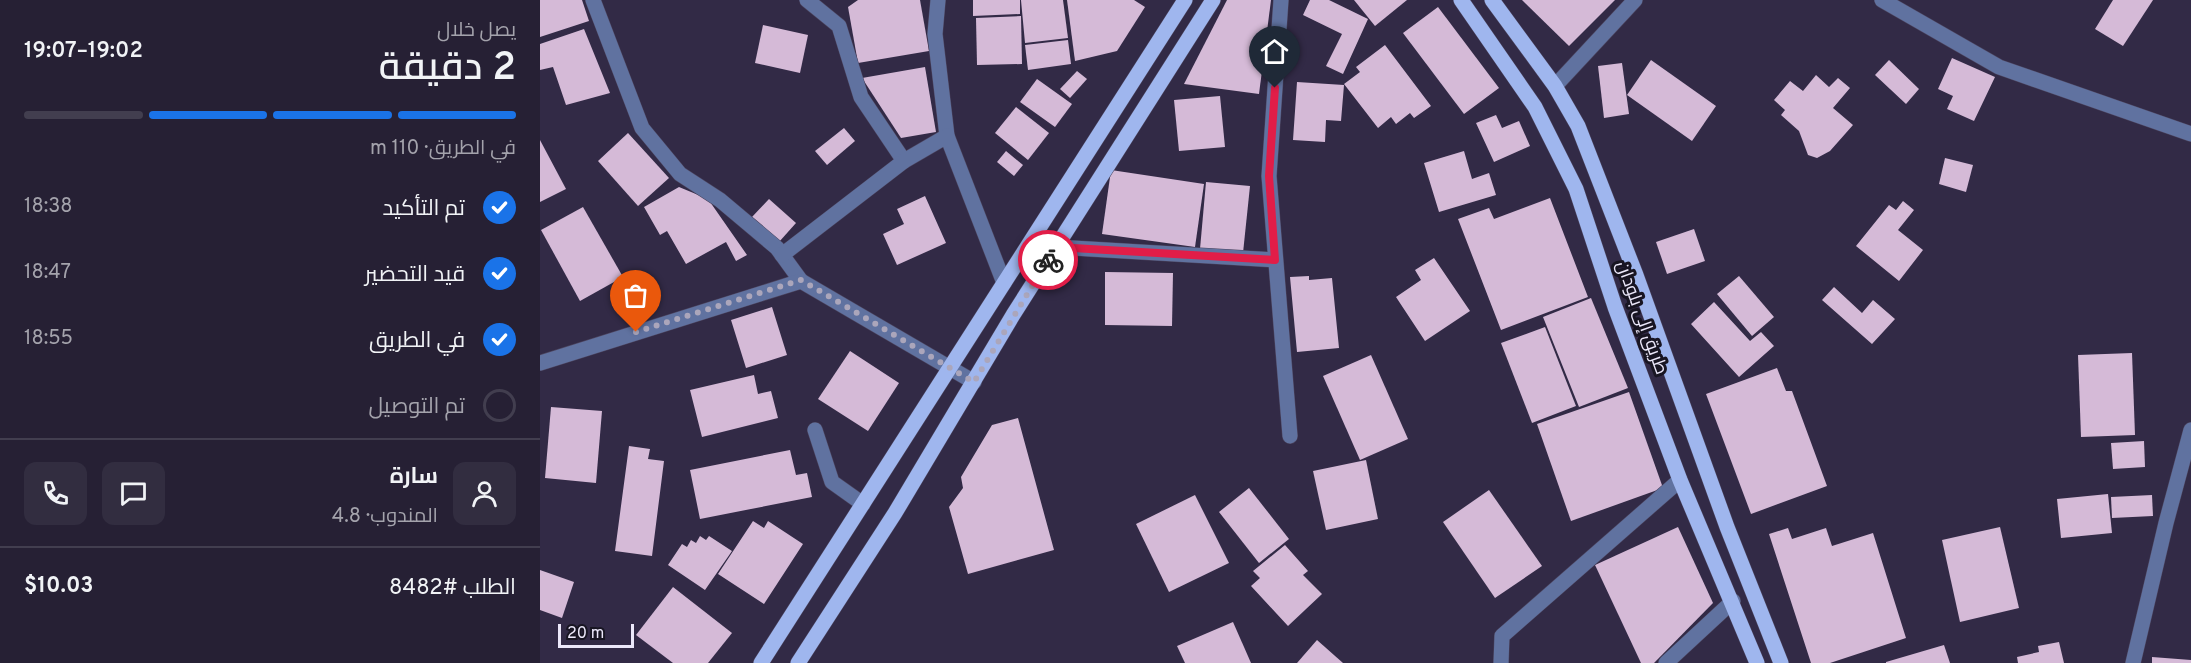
<!DOCTYPE html>
<html lang="ar">
<meta charset="utf-8">
<style>
body{margin:0;font-family:Overpass,Cairo,sans-serif;background:#322d40;color:#f1f3f6;direction:rtl;height:100vh;display:flex;flex-direction:column;font-size:22px;white-space:nowrap}
*{box-sizing:border-box;margin:0}
p{font-size:20px;color:#a4a3ac}
.icon{flex:none;width:33px;height:33px;fill:none;stroke:currentColor;stroke-width:2;stroke-linecap:round;stroke-linejoin:round}
.map{position:relative;flex:1;overflow:hidden;direction:ltr}
.panel{display:flex;flex-direction:column;background:#262034;width:540px}
.panel>*{flex:none}
.scale{position:absolute;left:18px;bottom:15px;width:76px;box-sizing:border-box;padding-left:6px;border:3px solid #ece8fa;border-top:0;font-size:16px;line-height:21px;white-space:nowrap;color:#ece8fa;-webkit-text-stroke:4px #181522;paint-order:stroke}
.pin{position:absolute;display:grid;place-items:center;width:51px;height:51px;color:#fff;margin:-62px -26px;border-radius:50% 50% 50% 0;rotate:-45deg;box-shadow:0 0 6px #0007}
.pin .icon{rotate:45deg}
.courier{position:absolute;display:grid;place-items:center;width:60px;height:60px;margin:-30px;border:4px solid #e11d48;border-radius:50%;background:#fff;color:#222;box-shadow:0 2px 8px #0007}
.headline em{font-style:normal;font-weight:600}
.headline div{display:flex;flex-direction:column-reverse}
.headline{display:flex;align-items:center;justify-content:space-between;height:102px;padding:0 24px}
h1{font-size:39px;font-weight:600;line-height:45px}
.bar{display:grid;grid-template-columns:repeat(4,1fr);gap:9px 6px;align-content:center;height:72px;padding:0 24px}
.bar i{height:8px;border-radius:4px;background:#423e4f}
.bar .selected{background:#1a73e8}
.bar p{grid-column:span 4}
.line{display:flex;align-items:center;gap:15px;padding:0 24px;border-top:2px solid #423e4f}
.line div{flex:1}
.round{display:grid;place-items:center;flex:none;width:63px;height:63px;border-radius:12px;background:#322d40}
ol{padding:0 24px;list-style:none}
li{display:flex;align-items:center;gap:18px;height:66px}
li p{margin-inline-start:auto}
li .icon{padding:6px;border-radius:50%;background:#1a73e8;color:#fff;stroke-width:4}
li:last-child{color:#a4a3ac}
li i{width:33px;height:33px;border:3px solid #423e4f;border-radius:50%}
main{display:flex;flex:1;min-height:0}
.map>svg:first-child{display:block}
.building{fill:#d5bad7}
.lines{fill:none;stroke-linecap:round;stroke-linejoin:round}
.minor-casing{stroke:#4c455f;stroke-width:16}
.major-casing{stroke:#4c455f;stroke-width:16}
.minor{stroke:#6072a0;stroke-width:15}
.major{stroke:#9fb6ee;stroke-width:15}
.done{stroke:#aba6bb;stroke-width:6;stroke-dasharray:0 10.8}
.route{stroke:#e11d48;stroke-width:8}
.labels{text-anchor:middle;dominant-baseline:central;stroke-width:6;stroke-linejoin:round;paint-order:stroke}
.street-label{font-size:18px;fill:#ece8fa;stroke:#181522}
</style>
<main>
<div class="map">
<svg width="1651" height="663" viewBox="0 0 1651 663">
<rect width="100%" height="100%" fill="#322a46"/>
<g class="building">
<polygon points="0,0 42,0 49,21 0,37"/>
<polygon points="318,0 380,0 389,51 318,63 308,7"/>
<polygon points="433,0 480,0 480,14 433,16"/>
<polygon points="481,0 523,0 528,38 485,43"/>
<polygon points="527,0 594,0 605,7 577,51 535,61"/>
<polygon points="687,0 731,0 719,94 644,84"/>
<polygon points="770,0 789,0 828,19 803,74 786,66 802,34 763,15"/>
<polygon points="814,0 867,0 835,26"/>
<polygon points="982,0 1075,0 1029,46"/>
<polygon points="1573,0 1613,0 1583,46 1555,29"/>
<polygon points="898,7 959,88 924,114 863,33"/>
<polygon points="481,16 482,64 437,65 436,18"/>
<polygon points="223,25 268,35 260,73 215,63"/>
<polygon points="44,29 70,93 26,105 13,67 0,70 0,44"/>
<polygon points="528,40 531,64 488,70 485,45"/>
<polygon points="845,45 891,106 874,118 870,113 856,124 851,117 838,128 804,84 820,72 816,67"/>
<polygon points="1412,58 1455,77 1434,121 1407,109 1413,96 1398,89"/>
<polygon points="1111,60 1176,106 1152,141 1087,95"/>
<polygon points="1349,60 1379,89 1366,104 1335,75"/>
<polygon points="1082,63 1089,114 1064,118 1058,66"/>
<polygon points="385,67 396,132 361,138 322,78"/>
<polygon points="537,71 547,79 530,98 520,89"/>
<polygon points="1276,75 1289,87 1298,78 1310,88 1293,108 1313,125 1290,151 1277,158 1268,155 1259,131 1241,115 1245,110 1234,100 1250,81 1263,91"/>
<polygon points="497,79 532,104 515,127 480,102"/>
<polygon points="757,82 804,85 801,121 786,120 785,142 753,140"/>
<polygon points="680,96 685,147 639,151 634,100"/>
<polygon points="476,107 509,133 488,160 455,133"/>
<polygon points="956,115 962,128 979,121 990,146 954,162 936,123"/>
<polygon points="304,128 315,141 287,165 275,151"/>
<polygon points="88,133 129,178 98,206 58,161"/>
<polygon points="0,140 26,189 0,202"/>
<polygon points="466,151 483,165 474,176 457,162"/>
<polygon points="924,151 932,179 949,173 956,195 899,212 884,163"/>
<polygon points="1405,158 1433,165 1426,192 1399,184"/>
<polygon points="571,170 664,184 655,247 562,234"/>
<polygon points="666,182 710,186 703,253 660,249"/>
<polygon points="139,187 168,199 207,255 196,261 186,242 146,264 127,231 120,235 104,207"/>
<polygon points="385,196 406,243 357,265 343,234 364,224 357,209"/>
<polygon points="1010,198 1048,297 961,330 918,219 949,208 954,219"/>
<polygon points="229,199 256,223 239,242 212,217"/>
<polygon points="1363,201 1374,210 1358,230 1383,250 1359,281 1316,246 1349,205 1356,210"/>
<polygon points="43,207 83,277 40,301 1,230"/>
<polygon points="1154,229 1165,261 1127,274 1116,242"/>
<polygon points="894,258 930,311 885,341 856,297 881,280 875,270"/>
<polygon points="565,272 633,273 632,326 565,325"/>
<polygon points="769,276 769,280 792,278 799,348 757,352 750,277"/>
<polygon points="1199,276 1234,317 1212,336 1177,294"/>
<polygon points="1294,287 1322,313 1333,300 1355,319 1332,344 1282,300"/>
<polygon points="1051,298 1088,388 1039,407 1003,317"/>
<polygon points="1174,302 1210,341 1221,332 1234,346 1199,377 1151,324"/>
<polygon points="232,307 247,355 206,368 191,320"/>
<polygon points="1005,327 1036,406 992,423 961,343"/>
<polygon points="310,351 359,383 328,431 278,399"/>
<polygon points="1592,353 1595,435 1541,437 1538,355"/>
<polygon points="831,355 868,439 820,460 783,376"/>
<polygon points="1237,368 1246,391 1252,391 1287,486 1211,514 1166,394"/>
<polygon points="214,375 218,394 231,391 238,418 162,437 150,390"/>
<polygon points="1089,392 1123,488 1031,521 997,424"/>
<polygon points="11,407 62,411 56,483 5,478"/>
<polygon points="478,418 514,550 428,574 409,507 423,488 421,477 452,425"/>
<polygon points="1604,441 1605,467 1573,469 1571,443"/>
<polygon points="89,446 110,449 108,459 124,461 112,556 75,551"/>
<polygon points="250,450 256,475 267,473 272,497 160,519 150,470"/>
<polygon points="826,460 838,519 786,530 773,471"/>
<polygon points="709,488 749,539 719,563 679,512"/>
<polygon points="949,490 1002,566 955,598 903,522"/>
<polygon points="1568,494 1572,533 1521,538 1517,499"/>
<polygon points="655,495 689,563 629,592 596,524"/>
<polygon points="1612,495 1613,516 1572,518 1571,497"/>
<polygon points="213,521 224,528 228,521 263,544 224,604 178,574"/>
<polygon points="1138,527 1173,603 1114,663 1101,663 1055,565"/>
<polygon points="1460,527 1479,608 1420,622 1402,540"/>
<polygon points="1248,528 1252,539 1286,528 1292,546 1333,533 1366,638 1290,663 1271,663 1229,534"/>
<polygon points="160,536 166,540 169,536 192,551 165,590 128,565 142,544 147,547 151,540 156,543"/>
<polygon points="745,545 768,571 763,575 782,594 748,626 711,586 720,578 713,571"/>
<polygon points="0,570 34,582 22,618 0,610"/>
<polygon points="133,587 192,633 168,663 133,663 96,635"/>
<polygon points="693,622 711,663 645,663 637,646"/>
<polygon points="777,640 803,663 757,663"/>
<polygon points="1519,642 1524,663 1478,663 1477,657 1499,652 1498,646"/>
<polygon points="1404,645 1410,663 1346,663 1346,662"/>
<polygon points="1612,657 1651,660 1651,663 1612,663"/>
</g>
<g class="lines">
<defs>
<g id="minor">
<polyline points="53,0 102,128 140,174 180,200 237,248 261,281"/>
<polyline points="267,0 299,26 321,97 364,161"/>
<polyline points="398,0 395,34 407,136"/>
<polyline points="741,0 729,176 750,436"/>
<polyline points="1342,0 1459,67 1651,134"/>
<polyline points="1015,86 1095,0"/>
<polyline points="516,247 735,260"/>
<polyline points="242,255 364,161 407,136 464,283"/>
<polyline points="0,363 261,281 434,382"/>
<polyline points="275,430 292,482 323,504"/>
<polyline points="961,663 962,636 1140,480"/>
<polyline points="1126,663 1193,601"/>
<polyline points="1593,663 1626,523 1651,430"/>
</g>
<g id="major">
<polyline points="921,0 995,107 1036,189 1075,307 1140,480 1217,663"/>
<polyline points="952,0 1015,86 1038,126 1096,275 1187,527 1241,663"/>
<polyline points="221,663 645,0"/>
<polyline points="258,663 355,513 473,315 673,0"/>
</g>
</defs>
<use href="#minor" class="minor-casing"/>
<use href="#major" class="major-casing"/>
<use href="#minor" class="minor"/>
<use href="#major" class="major"/>
</g>
<g class="lines">
<polyline class="done" points="96,332 261,280 434,382 508,260"/>
<polyline class="route" points="508,260 516,247 735,260 729,176 735,88"/>
</g>
<g class="labels">
<g class="street-label">
<text transform="translate(1101 318) rotate(70)">طريق إلى بلودان</text>
</g>
</g>
</svg>
<div class="scale">20 m</div>
<div class="pin" style="left:96px;top:332px;background:#ea580c"><svg class="icon" aria-label="bag" viewBox="0 0 24 24"><path d="M5 8h14l-1 12H6zM9 8a3 3 0 0 1 6 0"/></svg></div>
<div class="pin" style="left:735px;top:88px;background:#1f2937"><svg class="icon" aria-label="home" viewBox="0 0 24 24"><path d="M3 11l9-7 9 7M6 9v11h12V9"/></svg></div>
<div class="courier" style="left:508px;top:260px"><svg class="icon" aria-label="bike" viewBox="0 0 24 24"><circle cx="6" cy="16" r="4"/><circle cx="18" cy="16" r="4"/><path d="M6 16l4-8h5l3 8M10 8l3 8H6M13 5h3"/></svg></div>
</div>
<section class="panel">
<div class="headline"><div><h1>2 دقيقة</h1><p>يصل خلال</p></div><em>19:02–19:07</em></div>
<div class="bar"><i class="selected"></i><i class="selected"></i><i class="selected"></i><i></i><p>في الطريق · 110 m</p></div>
<ol>
<li><svg class="icon" aria-label="check" viewBox="0 0 24 24"><path d="M5 12l5 5 9-10"/></svg>تم التأكيد<p>18:38</p></li>
<li><svg class="icon" aria-label="check" viewBox="0 0 24 24"><path d="M5 12l5 5 9-10"/></svg>قيد التحضير<p>18:47</p></li>
<li><svg class="icon" aria-label="check" viewBox="0 0 24 24"><path d="M5 12l5 5 9-10"/></svg>في الطريق<p>18:55</p></li>
<li><i></i>تم التوصيل</li>
</ol>
<div class="line" style="height:108px"><a class="round"><svg class="icon" aria-label="person" viewBox="0 0 24 24"><circle cx="12" cy="8" r="4"/><path d="M4 21q1-7 8-7t8 7"/></svg></a><div><b>سارة</b><p>المندوب · 4.8</p></div><a class="round"><svg class="icon" aria-label="chat" viewBox="0 0 24 24"><path d="M4 5h16v11H9l-5 4z"/></svg></a><a class="round"><svg class="icon" aria-label="phone" viewBox="0 0 24 24"><path d="M5 4h4l2 5-3 2q2 4 5 5l2-3 5 2v4C11 20 4 13 5 4z"/></svg></a></div>
<div class="line" style="height:78px"><div>الطلب #8482</div><b>$10.03</b></div>
</section>
</main>
